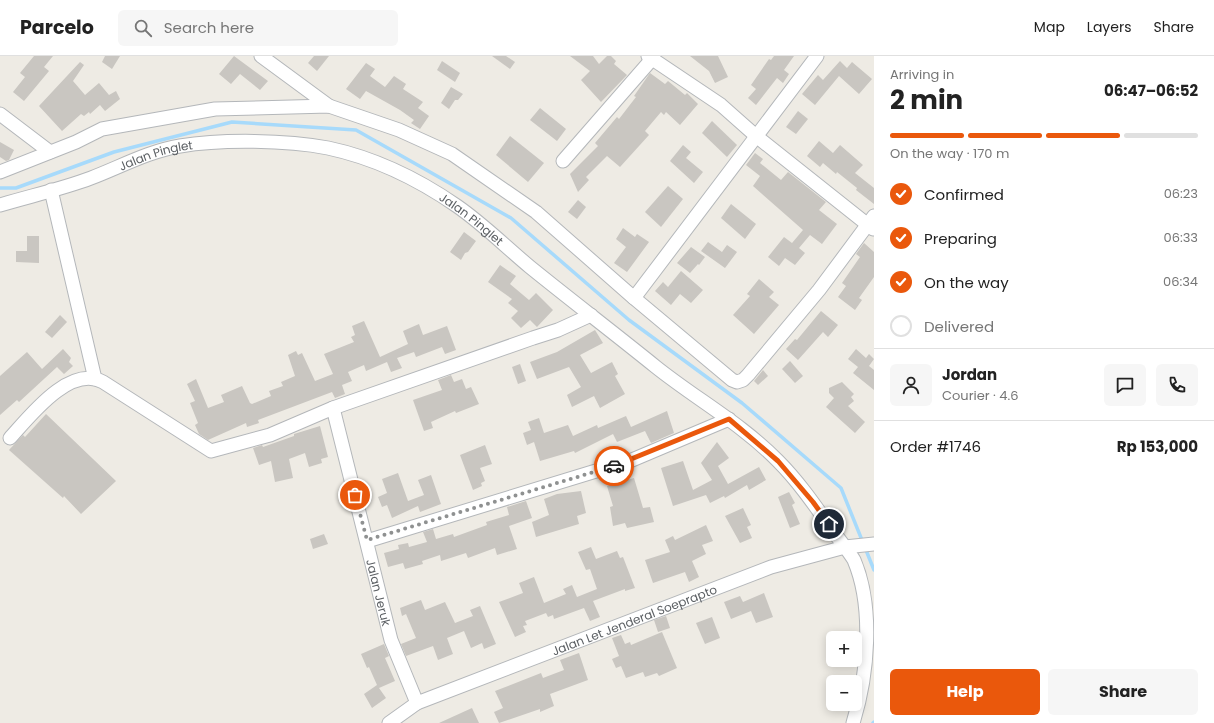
<!DOCTYPE html>
<meta charset="utf-8">
<style>
body{margin:0;font-family:Poppins,sans-serif;background:#f6f6f6;color:#222;height:100vh;display:flex;flex-direction:column;font-size:15px;white-space:nowrap}
*{box-sizing:border-box;margin:0}
p{font-size:13px;color:#767676}
.icon{flex:none;width:22px;height:22px;fill:none;stroke:currentColor;stroke-width:2;stroke-linecap:round;stroke-linejoin:round}
.map{position:relative;flex:1;overflow:hidden}
.side{display:flex;flex-direction:column;background:#fff;width:340px}
.side>*{flex:none}
.controls{position:absolute;left:826px;top:575px;display:grid;gap:8px}
.controls a{display:grid;place-items:center;width:36px;height:36px;border-radius:6px;background:#fff;box-shadow:0 2px 10px #0003;font-size:20px}
.pin{position:absolute;display:grid;place-items:center;width:34px;height:34px;color:#fff;margin:-17px;border:2px solid #fff;border-radius:50%;box-shadow:0 1px 4px #0007}
.courier{position:absolute;display:grid;place-items:center;width:40px;height:40px;margin:-20px;border:3px solid #ea580c;border-radius:50%;background:#fff;color:#222;box-shadow:0 1px 5px #0007}
.overview em{font-style:normal;font-weight:700}
.overview div{display:flex;flex-direction:column-reverse}
.overview{display:flex;align-items:center;justify-content:space-between;height:68px;padding:0 16px}
h1{font-size:26px;font-weight:700;line-height:30px}
.bar{display:grid;grid-template-columns:repeat(4,1fr);gap:6px 4px;align-content:center;height:48px;padding:0 16px}
.bar i{height:5px;border-radius:3px;background:#e0e0e0}
.bar .on{background:#ea580c}
.bar p{grid-column:span 4}
.line{display:flex;align-items:center;gap:10px;padding:0 16px;border-top:1px solid #e0e0e0}
.line div{flex:1}
.round{display:grid;place-items:center;flex:none;width:42px;height:42px;border-radius:6px;background:#f6f6f6}
ol{padding:0 16px;list-style:none}
li{display:flex;align-items:center;gap:12px;height:44px}
li p{margin-inline-start:auto}
li .icon{padding:4px;border-radius:50%;background:#ea580c;color:#fff;stroke-width:4}
li:last-child{color:#767676}
li i{width:22px;height:22px;border:2px solid #e0e0e0;border-radius:50%}
.primary-button{display:flex;gap:8px;margin-top:auto;padding:8px 16px}
.primary-button a{flex:1;height:46px;border-radius:6px;background:#ea580c;color:#fff;font-size:16px;font-weight:700;line-height:46px;text-align:center}
.primary-button a+a{background:#f6f6f6;color:#222}
header{display:flex;align-items:center;gap:24px;box-sizing:border-box;height:56px;padding:0 20px;background:#fff;border-bottom:1px solid #e0e0e0}
header strong{font-size:19px}
nav{display:flex;gap:22px;margin-inline-start:auto;font-size:14px}
.search{width:280px;height:36px;background:#f6f6f6;display:flex;align-items:center;gap:10px;box-sizing:border-box;padding:0 14px;border-radius:6px;color:#767676;font-size:15px}
main{display:flex;flex:1;min-height:0}
.map>svg:first-child{display:block}
.lines{fill:none;stroke-linecap:round;stroke-linejoin:round}
.stream{stroke:#a7dafb;stroke-width:3.5}
.building{fill:#c9c6c1}
.street-casing{stroke:#b4b7ba;stroke-width:15}
.street{stroke:#fff;stroke-width:13}
.done{stroke:#8f9191;stroke-width:4;stroke-dasharray:0 7.2}
.route{stroke:#ea580c;stroke-width:5}
.labels{text-anchor:middle;dominant-baseline:central;stroke-width:3;stroke-linejoin:round;paint-order:stroke}
.street-label{font-size:12px;fill:#5c6064;stroke:#fff}
</style>
<header>
<strong>Parcelo</strong>
<div class="search"><svg class="icon" aria-label="search" viewBox="0 0 24 24"><circle cx="10" cy="10" r="6"/><path d="M15 15l6 6"/></svg>Search here</div>
<nav><a>Map</a><a>Layers</a><a>Share</a></nav>
</header>
<main>
<div class="map">
<svg width="874" height="667" viewBox="0 0 874 667">
<rect width="100%" height="100%" fill="#eeebe4"/>
<g class="lines">
<g class="stream">
<polyline points="0,132 16,132 114,96 232,66 356,74 511,162 629,264 742,347 841,432 874,514"/>
<polyline points="873,667 874,666"/>
</g>
</g>
<g class="building">
<polygon points="34,0 53,0 44,11 49,15 24,45 13,36 25,21 20,17"/>
<polygon points="105,0 120,0 112,13 102,6"/>
<polygon points="234,0 268,25 260,34 240,18 231,28 219,18"/>
<polygon points="314,0 329,0 317,15 308,7"/>
<polygon points="492,0 506,0 515,6 510,13"/>
<polygon points="570,0 593,0 599,8 607,0 611,0 616,5 614,8 627,19 601,46 581,24 590,15"/>
<polygon points="690,0 718,0 728,21 715,27 709,15"/>
<polygon points="774,0 794,0 784,14 789,18 783,27 777,22 756,49 748,42 756,33 751,29 769,3 771,4"/>
<polygon points="442,5 460,17 455,26 437,14"/>
<polygon points="840,5 847,12 852,6 872,23 859,38 839,20 815,49 802,38 818,19 823,24"/>
<polygon points="80,6 84,9 73,25 85,39 99,27 109,39 116,35 120,43 105,55 100,49 90,58 89,56 84,60 81,58 62,75 39,50"/>
<polygon points="366,7 375,13 370,20 385,31 394,20 406,28 403,33 423,46 418,52 429,60 420,73 411,67 414,64 400,54 366,35 360,43 346,33"/>
<polygon points="650,17 665,28 668,25 685,39 687,37 698,48 680,69 666,56 664,59 661,56 645,75 649,79 620,111 607,100 586,121 589,124 578,136 570,118 598,90 595,87 617,61 619,63 636,41 634,40"/>
<polygon points="451,31 463,38 458,44 455,44 449,53 441,47"/>
<polygon points="540,52 566,73 557,85 530,64"/>
<polygon points="798,55 808,63 796,78 786,71"/>
<polygon points="712,65 737,89 727,101 702,77"/>
<polygon points="510,80 544,107 528,126 496,99"/>
<polygon points="819,85 833,97 840,89 863,109 855,117 874,132 874,148 856,134 857,132 837,116 836,118 823,107 820,111 807,100"/>
<polygon points="0,86 14,94 9,104 6,105 0,101"/>
<polygon points="683,89 691,96 686,102 703,116 694,127 670,105"/>
<polygon points="755,97 763,103 760,107 781,124 788,116 826,146 819,154 837,168 822,188 810,179 799,192 805,197 795,209 785,202 779,210 768,201 784,181 792,187 803,174 753,130 760,120 746,109"/>
<polygon points="668,130 683,143 661,171 645,156"/>
<polygon points="578,144 586,151 577,163 568,156"/>
<polygon points="731,148 756,168 745,183 721,162"/>
<polygon points="623,172 635,181 637,178 649,186 627,216 614,207 626,191 616,183"/>
<polygon points="464,176 476,185 468,196 465,197 461,204 450,196"/>
<polygon points="27,180 39,180 39,207 16,206 16,195 27,195"/>
<polygon points="708,186 722,196 727,189 737,196 725,212 701,195"/>
<polygon points="864,187 874,196 874,221 859,242 862,244 855,254 838,241 846,230 842,227 860,201 856,198"/>
<polygon points="691,191 705,201 699,209 698,208 690,217 677,207"/>
<polygon points="500,209 516,220 510,228 529,244 536,237 553,254 537,271 530,264 521,272 511,262 518,255 508,247 512,243 488,226"/>
<polygon points="681,215 703,234 691,247 680,238 671,249 655,235 663,226 668,231"/>
<polygon points="759,223 774,236 769,241 779,249 754,278 733,259 750,240 747,238"/>
<polygon points="821,255 838,269 828,281 823,276 798,304 786,293 795,283 797,284"/>
<polygon points="60,259 67,266 52,282 45,276"/>
<polygon points="364,265 380,301 408,288 403,275 419,268 423,279 447,270 456,294 445,298 442,291 416,301 414,296 397,302 402,312 391,316 387,306 366,315 364,309 348,316 352,325 342,329 345,338 335,342 332,336 258,364 259,367 247,371 246,367 208,384 199,378 195,369 198,367 190,347 195,345 187,328 196,323 208,352 224,346 221,339 242,330 250,347 252,348 271,340 269,335 283,330 281,326 295,320 288,299 296,295 298,299 302,297 315,325 333,318 324,298 354,286 351,281 355,279 352,270"/>
<polygon points="595,274 603,287 580,299 591,317 612,306 618,318 615,320 625,338 600,352 594,340 572,351 567,339 581,331 569,311 537,323 530,306 557,296"/>
<polygon points="63,293 71,302 69,306 73,310 64,318 57,311 19,346 17,344 0,359 0,320 27,296 42,313"/>
<polygon points="856,293 866,302 869,298 874,303 869,310 874,314 874,334 853,317 858,311 848,303"/>
<polygon points="790,305 803,320 795,327 782,313"/>
<polygon points="520,308 526,325 518,328 512,311"/>
<polygon points="763,314 768,320 758,329 754,325"/>
<polygon points="451,319 454,326 462,323 466,333 471,331 479,348 456,357 455,355 431,366 433,372 424,375 413,344 442,334 438,324"/>
<polygon points="842,326 854,338 851,341 854,345 848,350 865,366 855,377 826,351 834,342 829,337 829,332"/>
<polygon points="667,355 674,377 651,387 645,375 617,386 613,378 575,397 574,395 540,405 534,386 527,389 523,377 531,374 528,366 539,362 544,377 568,369 573,380 597,369 598,372 626,360 631,371"/>
<polygon points="46,358 116,425 81,458 64,440 63,442 9,394 23,379 25,381"/>
<polygon points="320,370 328,401 321,403 322,407 309,411 305,397 289,403 293,422 275,426 271,405 259,409 253,392 262,389 263,391 294,380 294,378"/>
<polygon points="717,386 729,402 718,410 728,428 759,411 766,424 749,434 747,429 725,442 724,440 710,447 706,439 673,450 661,412 683,405 693,434 712,424 701,407"/>
<polygon points="485,389 492,408 480,412 485,425 481,427 482,430 473,434 460,399"/>
<polygon points="398,417 408,445 424,439 418,424 431,419 441,448 420,456 418,450 392,462 387,449 382,451 378,441 387,437 382,423"/>
<polygon points="634,422 643,452 650,451 654,466 627,472 625,467 613,470 610,451 613,450 607,430"/>
<polygon points="581,435 586,457 577,460 579,468 536,481 532,466 549,459 544,443 557,438"/>
<polygon points="789,436 795,447 792,449 800,468 790,472 778,441"/>
<polygon points="526,445 532,462 509,470 517,493 497,499 495,492 468,502 466,497 441,505 440,499 422,505 423,508 405,513 403,507 388,511 384,497 399,493 398,489 408,487 409,491 427,486 423,476 433,473 436,483 453,478 454,481 487,469 486,466 509,459 507,451"/>
<polygon points="743,452 751,469 747,471 752,482 740,487 725,460"/>
<polygon points="706,469 713,485 702,489 706,498 692,505 699,521 689,526 685,516 653,527 645,504 670,496 665,484 673,480 675,484"/>
<polygon points="324,478 328,488 313,493 310,483"/>
<polygon points="591,491 596,503 617,495 620,502 623,501 635,532 625,535 625,533 593,545 600,561 590,565 584,552 554,563 553,559 548,561 546,557 525,565 527,569 523,570 526,576 515,581 499,546 523,537 519,527 534,521 544,547 566,538 563,533 572,529 577,541 597,533 590,513 586,514 578,496"/>
<polygon points="764,537 773,561 756,567 751,555 731,563 724,546 740,540 743,546"/>
<polygon points="421,544 425,554 445,546 455,567 473,560 470,554 480,550 496,588 484,593 482,587 471,592 464,575 447,582 453,598 438,604 433,590 406,600 401,588 416,582 406,558 402,560 400,552"/>
<polygon points="666,560 670,572 658,576 654,564"/>
<polygon points="712,561 720,582 705,588 696,567"/>
<polygon points="662,576 677,612 659,620 657,617 645,621 643,616 626,622 621,610 616,612 612,603 619,600 612,582 621,579 625,588 630,586 631,589"/>
<polygon points="384,588 389,600 385,602 395,625 379,632 386,642 372,652 364,638 377,629 369,611 367,612 361,598"/>
<polygon points="579,597 588,624 550,638 554,650 540,656 540,653 499,667 494,656 503,652 495,635 541,617 543,622 564,614 560,604"/>
<polygon points="472,652 479,667 439,667"/>
</g>
<g class="lines">
<defs>
<g id="street">
<polyline points="261,0 329,50"/>
<polyline points="648,0 721,49 756,80 873,173"/>
<polyline points="0,58 50,96"/>
<polyline points="563,105 652,3"/>
<polyline points="0,116 76,86 102,73 215,53 329,50 399,74 452,98 536,156 634,242 732,324 737,326 743,324 748,319 819,234 874,160"/>
<polyline points="51,134 95,323"/>
<path id="s1" d="M 0,149 C 30,140 62,133 91,122 C 120,111 149,95 180,90 C 222,83 287,84 328,92 C 375,102 418,123 457,150 C 483,168 506,191 530,211 C 572,245 614,277 656,311 C 696,343 742,368 778,405 C 799,426 816,451 833,475 C 840,485 848,494 854,504 C 874,551 868,619 853,667"/>
<polyline points="634,242 817,0"/>
<path id="s2" d="M 333,352 L 391,584 L 417,647"/>
<path d="M 10,382 C 30,360 70,308 103,326 L 211,395 L 270,379 L 333,352 L 533,282 L 558,274 L 591,259"/>
<polyline points="367,485 632,404 729,363"/>
<path id="s3" d="M 389,667 L 417,647 L 771,511 L 845,491 L 874,488"/>
</g>
</defs>
<use href="#street" class="street-casing"/>
<use href="#street" class="street"/>
</g>
<g class="lines">
<polyline class="done" points="355,439 367,484 614,410"/>
<polyline class="route" points="614,410 729,363 778,405 813,446 829,468"/>
</g>
<g class="labels">
<g class="street-label">
<text stroke="none"><textPath href="#s1" startOffset="164">Jalan Pinglet</textPath></text>
<text stroke="none"><textPath href="#s1" startOffset="500">Jalan Pinglet</textPath></text>
<text stroke="none"><textPath href="#s2" startOffset="190">Jalan Jeruk</textPath></text>
<text stroke="none"><textPath href="#s3" startOffset="267">Jalan Let Jenderal Soeprapto</textPath></text>
</g>
</g>
</svg>
<div class="controls">
<a>+</a>
<a>−</a>
</div>
<div class="pin" style="left:355px;top:439px;background:#ea580c"><svg class="icon" aria-label="bag" viewBox="0 0 24 24"><path d="M5 8h14l-1 12H6zM9 8a3 3 0 0 1 6 0"/></svg></div>
<div class="pin" style="left:829px;top:468px;background:#1f2937"><svg class="icon" aria-label="home" viewBox="0 0 24 24"><path d="M3 11l9-7 9 7M6 9v11h12V9"/></svg></div>
<div class="courier" style="left:614px;top:410px"><svg class="icon" aria-label="car" viewBox="0 0 24 24"><path d="M5 17H2v-5l4-1 3-4h7l3 4 3 1v5h-3M9 17h6M6 11h13"/><circle cx="7" cy="17" r="2"/><circle cx="17" cy="17" r="2"/></svg></div>
</div>
<section class="side">
<div class="overview"><div><h1>2 min</h1><p>Arriving in</p></div><em>06:47–06:52</em></div>
<div class="bar"><i class="on"></i><i class="on"></i><i class="on"></i><i></i><p>On the way · 170 m</p></div>
<ol>
<li><svg class="icon" aria-label="check" viewBox="0 0 24 24"><path d="M5 12l5 5 9-10"/></svg>Confirmed<p>06:23</p></li>
<li><svg class="icon" aria-label="check" viewBox="0 0 24 24"><path d="M5 12l5 5 9-10"/></svg>Preparing<p>06:33</p></li>
<li><svg class="icon" aria-label="check" viewBox="0 0 24 24"><path d="M5 12l5 5 9-10"/></svg>On the way<p>06:34</p></li>
<li><i></i>Delivered</li>
</ol>
<div class="line" style="height:72px"><a class="round"><svg class="icon" aria-label="person" viewBox="0 0 24 24"><circle cx="12" cy="8" r="4"/><path d="M4 21q1-7 8-7t8 7"/></svg></a><div><b>Jordan</b><p>Courier · 4.6</p></div><a class="round"><svg class="icon" aria-label="chat" viewBox="0 0 24 24"><path d="M4 5h16v11H9l-5 4z"/></svg></a><a class="round"><svg class="icon" aria-label="phone" viewBox="0 0 24 24"><path d="M5 4h4l2 5-3 2q2 4 5 5l2-3 5 2v4C11 20 4 13 5 4z"/></svg></a></div>
<div class="line" style="height:52px"><div>Order #1746</div><b>Rp 153,000</b></div>
<div class="primary-button"><a>Help</a><a>Share</a></div>
</section>
</main>
